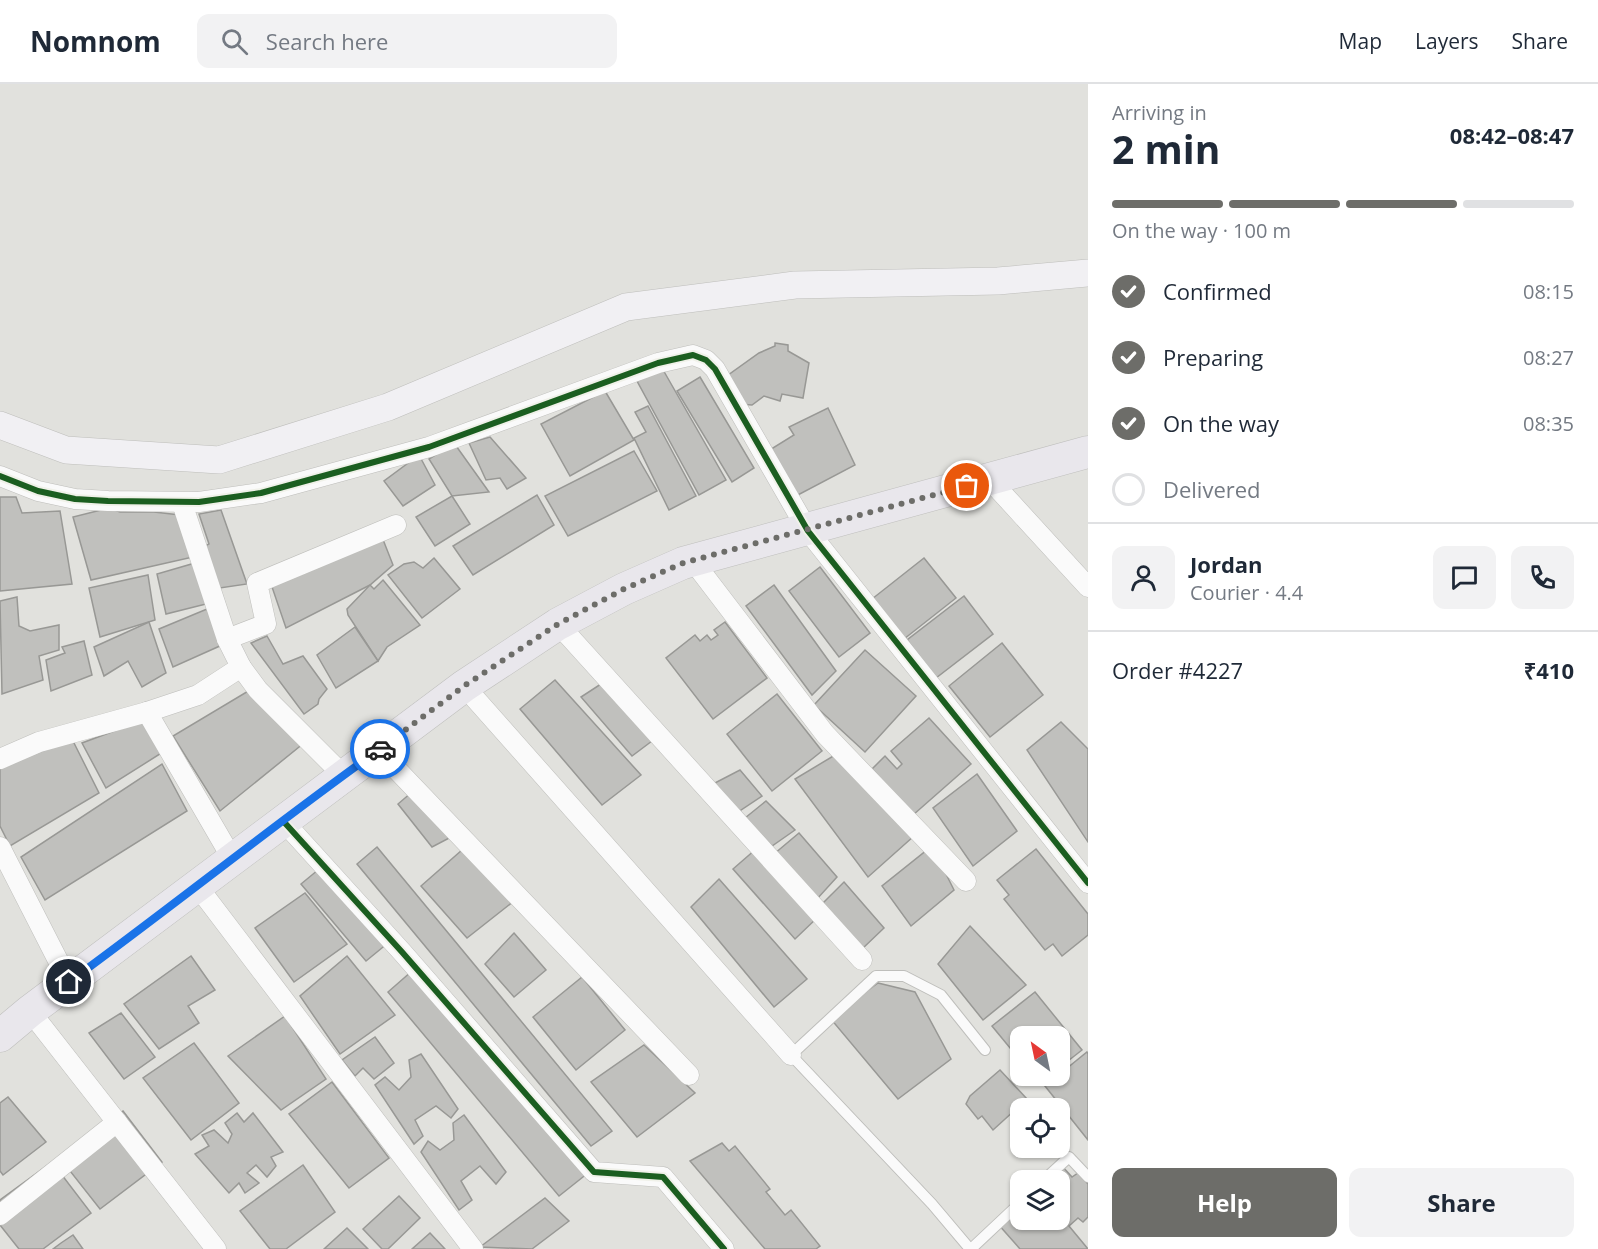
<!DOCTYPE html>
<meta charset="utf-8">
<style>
body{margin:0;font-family:"Open Sans",sans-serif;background:#f2f2f3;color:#1f2937;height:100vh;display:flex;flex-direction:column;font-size:22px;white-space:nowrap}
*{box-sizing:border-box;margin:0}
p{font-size:20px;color:#747a83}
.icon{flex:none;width:33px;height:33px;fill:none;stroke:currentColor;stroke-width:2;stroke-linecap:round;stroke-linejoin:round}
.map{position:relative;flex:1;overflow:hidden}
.details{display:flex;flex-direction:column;background:#fff;width:510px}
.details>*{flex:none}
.needle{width:39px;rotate:327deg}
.buttons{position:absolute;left:1010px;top:942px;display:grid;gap:12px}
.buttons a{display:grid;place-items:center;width:60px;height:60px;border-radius:12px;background:#fff;box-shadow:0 2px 4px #0004;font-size:30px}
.pin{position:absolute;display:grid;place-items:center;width:51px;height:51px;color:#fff;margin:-26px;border:3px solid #fff;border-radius:50%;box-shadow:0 2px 6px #0007}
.courier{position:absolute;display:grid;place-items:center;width:60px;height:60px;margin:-30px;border:4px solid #1a73e8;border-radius:50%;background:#fff;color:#222;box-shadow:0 2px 8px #0007}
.head em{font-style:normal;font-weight:700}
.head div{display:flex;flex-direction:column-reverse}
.head{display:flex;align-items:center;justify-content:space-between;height:102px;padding:0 24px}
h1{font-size:39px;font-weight:700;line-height:45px}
.bar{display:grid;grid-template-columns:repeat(4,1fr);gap:9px 6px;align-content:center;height:72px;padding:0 24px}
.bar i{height:8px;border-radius:4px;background:#e0e1e3}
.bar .on{background:#6d6d69}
.bar p{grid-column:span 4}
.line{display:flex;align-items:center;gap:15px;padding:0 24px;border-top:2px solid #e0e1e3}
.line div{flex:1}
.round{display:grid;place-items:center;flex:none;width:63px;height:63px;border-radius:12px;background:#f2f2f3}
ol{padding:0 24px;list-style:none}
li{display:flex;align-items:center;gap:18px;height:66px}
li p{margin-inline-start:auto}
li .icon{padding:6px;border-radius:50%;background:#6d6d69;color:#fff;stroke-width:4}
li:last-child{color:#747a83}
li i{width:33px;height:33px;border:3px solid #e0e1e3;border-radius:50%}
.primary-button{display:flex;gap:12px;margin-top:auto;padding:12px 24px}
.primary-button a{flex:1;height:69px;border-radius:12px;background:#6d6d69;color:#fff;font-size:24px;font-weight:700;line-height:69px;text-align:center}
.primary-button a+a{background:#f2f2f3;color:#1f2937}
header{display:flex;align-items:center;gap:36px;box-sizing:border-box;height:84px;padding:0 30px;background:#fff;border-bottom:2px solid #e0e1e3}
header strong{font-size:28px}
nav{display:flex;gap:33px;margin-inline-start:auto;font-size:21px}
.search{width:420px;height:54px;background:#f2f2f3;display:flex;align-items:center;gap:15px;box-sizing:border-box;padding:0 21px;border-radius:12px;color:#747a83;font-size:22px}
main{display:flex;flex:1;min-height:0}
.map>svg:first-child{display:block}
.building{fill:#c0c0bd;stroke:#989895;stroke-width:1.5}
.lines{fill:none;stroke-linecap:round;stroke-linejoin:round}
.lane-casing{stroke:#bebebb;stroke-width:12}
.street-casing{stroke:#bebebb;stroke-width:21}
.secondary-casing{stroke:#bebebb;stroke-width:28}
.primary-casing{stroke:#bfbfbd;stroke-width:33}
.lane{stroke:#fafafa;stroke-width:10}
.street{stroke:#fafafa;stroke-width:20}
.secondary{stroke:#f1f0f3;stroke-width:27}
.primary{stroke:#e9e7ec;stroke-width:32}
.cycleway-casing{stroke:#f0f1e9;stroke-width:10}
.cycleway{stroke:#1b5e20;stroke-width:6}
.done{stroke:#6d6d69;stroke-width:6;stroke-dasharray:0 10.8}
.route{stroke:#1a73e8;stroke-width:8}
</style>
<header>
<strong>Nomnom</strong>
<div class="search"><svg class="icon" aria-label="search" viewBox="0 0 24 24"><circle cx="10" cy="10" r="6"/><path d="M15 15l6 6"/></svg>Search here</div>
<nav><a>Map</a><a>Layers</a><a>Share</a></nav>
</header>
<main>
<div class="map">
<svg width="1088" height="1165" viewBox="0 0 1088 1165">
<rect width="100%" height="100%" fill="#e1e1dd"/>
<g class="building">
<polygon points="775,259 788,261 788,267 809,279 803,314 782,310 780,317 764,312 752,321 739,320 724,294 759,269 775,262"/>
<polygon points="662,284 726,396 699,411 637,297"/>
<polygon points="700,293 754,384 732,398 677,307"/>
<polygon points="605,307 634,356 570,392 541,340"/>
<polygon points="648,322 696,412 669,426 634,354 646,348 635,328"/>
<polygon points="828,324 855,381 796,412 768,367 794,351 789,343"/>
<polygon points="490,353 526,394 507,405 500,394 486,396 469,359"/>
<polygon points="454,359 489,408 452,412 429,375"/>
<polygon points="634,367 657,407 568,452 545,412"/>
<polygon points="419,371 435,401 403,422 384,397"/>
<polygon points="537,411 554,441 473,491 453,462"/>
<polygon points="452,412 470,440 435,462 416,433"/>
<polygon points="0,413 16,413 22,429 60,427 72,500 0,507"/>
<polygon points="109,424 120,428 154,428 180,431 193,473 91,496 73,433"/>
<polygon points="221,426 247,500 213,505 200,465 209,460 199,430"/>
<polygon points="382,453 393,481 370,501 286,544 271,500"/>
<polygon points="434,474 460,505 422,534 388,491 404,480 414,478 423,484"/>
<polygon points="924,474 956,514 904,555 872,515"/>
<polygon points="195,479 210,519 166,530 157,490"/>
<polygon points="820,483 870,549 839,573 789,507"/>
<polygon points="148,491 155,536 100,553 89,504"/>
<polygon points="383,496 420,541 387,563 378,577 348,531 347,525 370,501 374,505"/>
<polygon points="774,501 836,587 812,611 746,522"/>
<polygon points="964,512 993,550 936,594 907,556"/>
<polygon points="17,513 19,542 30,547 59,541 59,566 39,572 43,596 2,610 0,517"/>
<polygon points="207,525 222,561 173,583 159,545"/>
<polygon points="149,538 166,589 142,603 128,577 104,592 94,563"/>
<polygon points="725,538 767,594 713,635 666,574 695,551 700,557 707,551 711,556 718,551 714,546"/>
<polygon points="355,543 378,577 336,604 317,571"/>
<polygon points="267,552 283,580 303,572 327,605 319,615 318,620 304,630 251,559"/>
<polygon points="84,557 92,591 51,607 46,576 65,569 62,563"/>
<polygon points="1002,559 1043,611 990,653 949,602"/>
<polygon points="865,566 916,612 865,668 814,621"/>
<polygon points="555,596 641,691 602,721 520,625"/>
<polygon points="604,598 656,654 632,672 581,613"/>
<polygon points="250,606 304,659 220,727 173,652"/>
<polygon points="777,610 822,667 772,707 727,650"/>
<polygon points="929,634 971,680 913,731 872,685 885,672 897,685 902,680 891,667"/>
<polygon points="141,637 163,668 106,704 82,659"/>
<polygon points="1061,638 1088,665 1088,758 1027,666"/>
<polygon points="72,655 99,709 10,762 0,742 0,684"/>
<polygon points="835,671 914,752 868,793 795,695"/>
<polygon points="162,680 187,727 45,816 21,773"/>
<polygon points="740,686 762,712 735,730 711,701"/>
<polygon points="977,690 1017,747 973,782 933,724"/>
<polygon points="419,702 455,751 432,763 398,720"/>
<polygon points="766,717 795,746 772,762 745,734"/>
<polygon points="799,749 837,793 817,815 774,770"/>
<polygon points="932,762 954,806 911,842 882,802"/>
<polygon points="377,763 612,1047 591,1062 357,780"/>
<polygon points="756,765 819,832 795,855 733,785"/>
<polygon points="1036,765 1088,830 1088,851 1062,872 1053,860 1045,866 1004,815 1009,811 997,796"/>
<polygon points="462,766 514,817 467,854 421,802"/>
<polygon points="324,781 388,859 366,877 301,800"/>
<polygon points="719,795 807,895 774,923 691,823"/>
<polygon points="844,798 884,844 861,866 822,820"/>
<polygon points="305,809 347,860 294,898 255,844"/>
<polygon points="970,842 1026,901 983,936 938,880"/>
<polygon points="514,849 546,886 514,913 485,880"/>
<polygon points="191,872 215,906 188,922 199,939 159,965 124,920"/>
<polygon points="347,872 395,931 340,970 300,912"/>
<polygon points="412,887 588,1089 559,1112 388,908"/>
<polygon points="582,893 625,946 576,986 533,933"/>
<polygon points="878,899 915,908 951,975 898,1015 830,934"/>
<polygon points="1035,908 1082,966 1059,984 1059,952 1020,952 1020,976 992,942"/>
<polygon points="121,929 155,973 124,995 89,949"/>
<polygon points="285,932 326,995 281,1026 228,972"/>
<polygon points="375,953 394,979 374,995 363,984 355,992 342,976"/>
<polygon points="194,959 239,1019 191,1056 143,994"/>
<polygon points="644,961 695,1009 637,1053 591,998"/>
<polygon points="1087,968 1088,970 1088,1056 1045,1002"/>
<polygon points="421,970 458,1025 451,1034 436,1022 415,1036 423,1052 414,1060 375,1001 385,993 399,1006 411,993 409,976"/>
<polygon points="1000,986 1027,1015 993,1046 982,1032 978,1035 966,1020 970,1012"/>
<polygon points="1032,992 1050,992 1039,1000"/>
<polygon points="332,998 389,1074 349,1104 289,1030"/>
<polygon points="8,1013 46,1058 3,1091 0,1087 0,1019"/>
<polygon points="123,1027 162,1078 100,1125 59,1073"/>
<polygon points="237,1029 244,1038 253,1029 283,1068 271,1073 276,1082 267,1093 256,1081 247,1089 259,1099 245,1109 239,1099 229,1109 195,1070 209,1062 202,1051 214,1046 228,1059 232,1050 225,1039"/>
<polygon points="464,1031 506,1088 496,1100 480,1082 461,1097 472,1116 459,1126 421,1068 428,1057 440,1066 454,1056 453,1039"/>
<polygon points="722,1059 729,1067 735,1062 770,1105 766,1108 785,1131 791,1126 820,1162 816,1165 765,1165 690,1077"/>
<polygon points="52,1078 91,1129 43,1165 19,1165 0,1141 0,1116"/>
<polygon points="303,1081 335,1128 286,1165 270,1165 240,1127"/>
<polygon points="1062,1082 1072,1093 1078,1089 1088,1100 1088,1133 1083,1138 1078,1134 1069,1142 1088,1165 1020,1165 998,1140 1020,1121 1020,1136 1059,1136 1059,1096 1046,1096"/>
<polygon points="399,1112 420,1134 388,1165 382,1165 363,1145"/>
<polygon points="545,1114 569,1137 532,1165 480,1163"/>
<polygon points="347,1144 368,1165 324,1165"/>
<polygon points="430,1149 445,1165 412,1165"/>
<polygon points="73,1151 83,1165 53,1165 61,1159"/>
</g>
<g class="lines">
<defs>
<g id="lane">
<polyline points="1044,1096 1069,1073 1088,1093"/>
<polyline points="970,1165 932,1120 791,971 876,892 904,892 941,911 985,966"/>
<polyline points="971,1165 1020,1119"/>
</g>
<g id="street">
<polyline points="0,392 38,407 75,415 108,417 199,418 261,409 429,363 658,279 693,271 706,276 715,285 808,447 1088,799"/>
<polyline points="990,396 1088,503"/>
<polyline points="182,419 227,555 241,583"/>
<polyline points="693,477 825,650 966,797"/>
<polyline points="558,540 862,876"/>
<polyline points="227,555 266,540 257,499 396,441"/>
<polyline points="464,602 791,971"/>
<polyline points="147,628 233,776"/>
<polyline points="378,666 689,991"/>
<polyline points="0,675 39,658 147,628 198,611 241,583 258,606 342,690"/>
<polyline points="284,738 402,868 594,1088 663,1093 724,1165"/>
<polyline points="0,763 69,898"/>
<polyline points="198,803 473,1165"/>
<polyline points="30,927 216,1165"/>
<polyline points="0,1131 117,1038"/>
</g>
<polyline id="secondary" points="0,341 66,366 219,376 388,323 626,223 795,201 998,197 1088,189"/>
<polyline id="primary" points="0,952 30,927 464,602 558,540 624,505 683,479 1088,368"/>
</defs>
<use href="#lane" class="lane-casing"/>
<use href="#street" class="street-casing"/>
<use href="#secondary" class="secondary-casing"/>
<use href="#primary" class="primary-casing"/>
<use href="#lane" class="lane"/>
<use href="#street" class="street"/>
<use href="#secondary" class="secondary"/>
<use href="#primary" class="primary"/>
<defs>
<g id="cycleway">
<polyline points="0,392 38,407 75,415 108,417 199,418 261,409 429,363 658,279 693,271 706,276 715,285 808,447 1088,799"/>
<polyline points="284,738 402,868 594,1088 663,1093 724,1165"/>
</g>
</defs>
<use href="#cycleway" class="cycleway-casing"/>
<use href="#cycleway" class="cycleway"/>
</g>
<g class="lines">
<polyline class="done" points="380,665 464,602 558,540 624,505 683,479 967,402"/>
<path class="route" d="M 69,898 C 173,822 275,740 380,665"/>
</g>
</svg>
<div class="buttons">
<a><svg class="needle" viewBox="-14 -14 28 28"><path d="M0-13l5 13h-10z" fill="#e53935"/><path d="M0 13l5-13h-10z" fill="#747a83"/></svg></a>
<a><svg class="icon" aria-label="locate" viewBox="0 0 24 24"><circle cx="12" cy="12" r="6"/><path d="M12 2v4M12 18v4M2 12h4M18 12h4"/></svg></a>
<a><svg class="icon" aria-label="layers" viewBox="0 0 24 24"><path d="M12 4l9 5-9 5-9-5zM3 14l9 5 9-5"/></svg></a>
</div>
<div class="pin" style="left:967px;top:402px;background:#ea580c"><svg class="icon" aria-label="bag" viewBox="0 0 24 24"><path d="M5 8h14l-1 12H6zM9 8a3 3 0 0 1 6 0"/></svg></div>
<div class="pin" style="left:69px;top:898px;background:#1f2937"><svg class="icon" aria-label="home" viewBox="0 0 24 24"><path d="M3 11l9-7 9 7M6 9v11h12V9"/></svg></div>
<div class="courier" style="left:380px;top:665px"><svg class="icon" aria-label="car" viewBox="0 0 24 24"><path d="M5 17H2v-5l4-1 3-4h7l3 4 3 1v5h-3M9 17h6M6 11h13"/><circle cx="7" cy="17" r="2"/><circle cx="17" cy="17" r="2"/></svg></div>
</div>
<section class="details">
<div class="head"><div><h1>2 min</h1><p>Arriving in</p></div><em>08:42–08:47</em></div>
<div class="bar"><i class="on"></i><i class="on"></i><i class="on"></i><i></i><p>On the way · 100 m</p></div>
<ol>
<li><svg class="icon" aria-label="check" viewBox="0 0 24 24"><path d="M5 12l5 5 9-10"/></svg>Confirmed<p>08:15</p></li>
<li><svg class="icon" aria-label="check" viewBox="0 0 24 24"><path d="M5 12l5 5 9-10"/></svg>Preparing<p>08:27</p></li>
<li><svg class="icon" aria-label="check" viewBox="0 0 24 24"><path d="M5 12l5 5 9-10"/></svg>On the way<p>08:35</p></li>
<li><i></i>Delivered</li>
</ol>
<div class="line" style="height:108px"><a class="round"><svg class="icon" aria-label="person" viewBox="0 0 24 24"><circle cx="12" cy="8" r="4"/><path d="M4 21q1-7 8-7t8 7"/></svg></a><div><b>Jordan</b><p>Courier · 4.4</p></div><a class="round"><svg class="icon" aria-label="chat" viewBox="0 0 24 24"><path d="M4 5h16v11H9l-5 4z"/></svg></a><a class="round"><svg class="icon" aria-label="phone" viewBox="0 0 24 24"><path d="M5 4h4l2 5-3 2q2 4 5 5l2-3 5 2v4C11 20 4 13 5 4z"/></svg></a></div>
<div class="line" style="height:78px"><div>Order #4227</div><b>₹410</b></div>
<div class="primary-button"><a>Help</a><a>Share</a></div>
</section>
</main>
